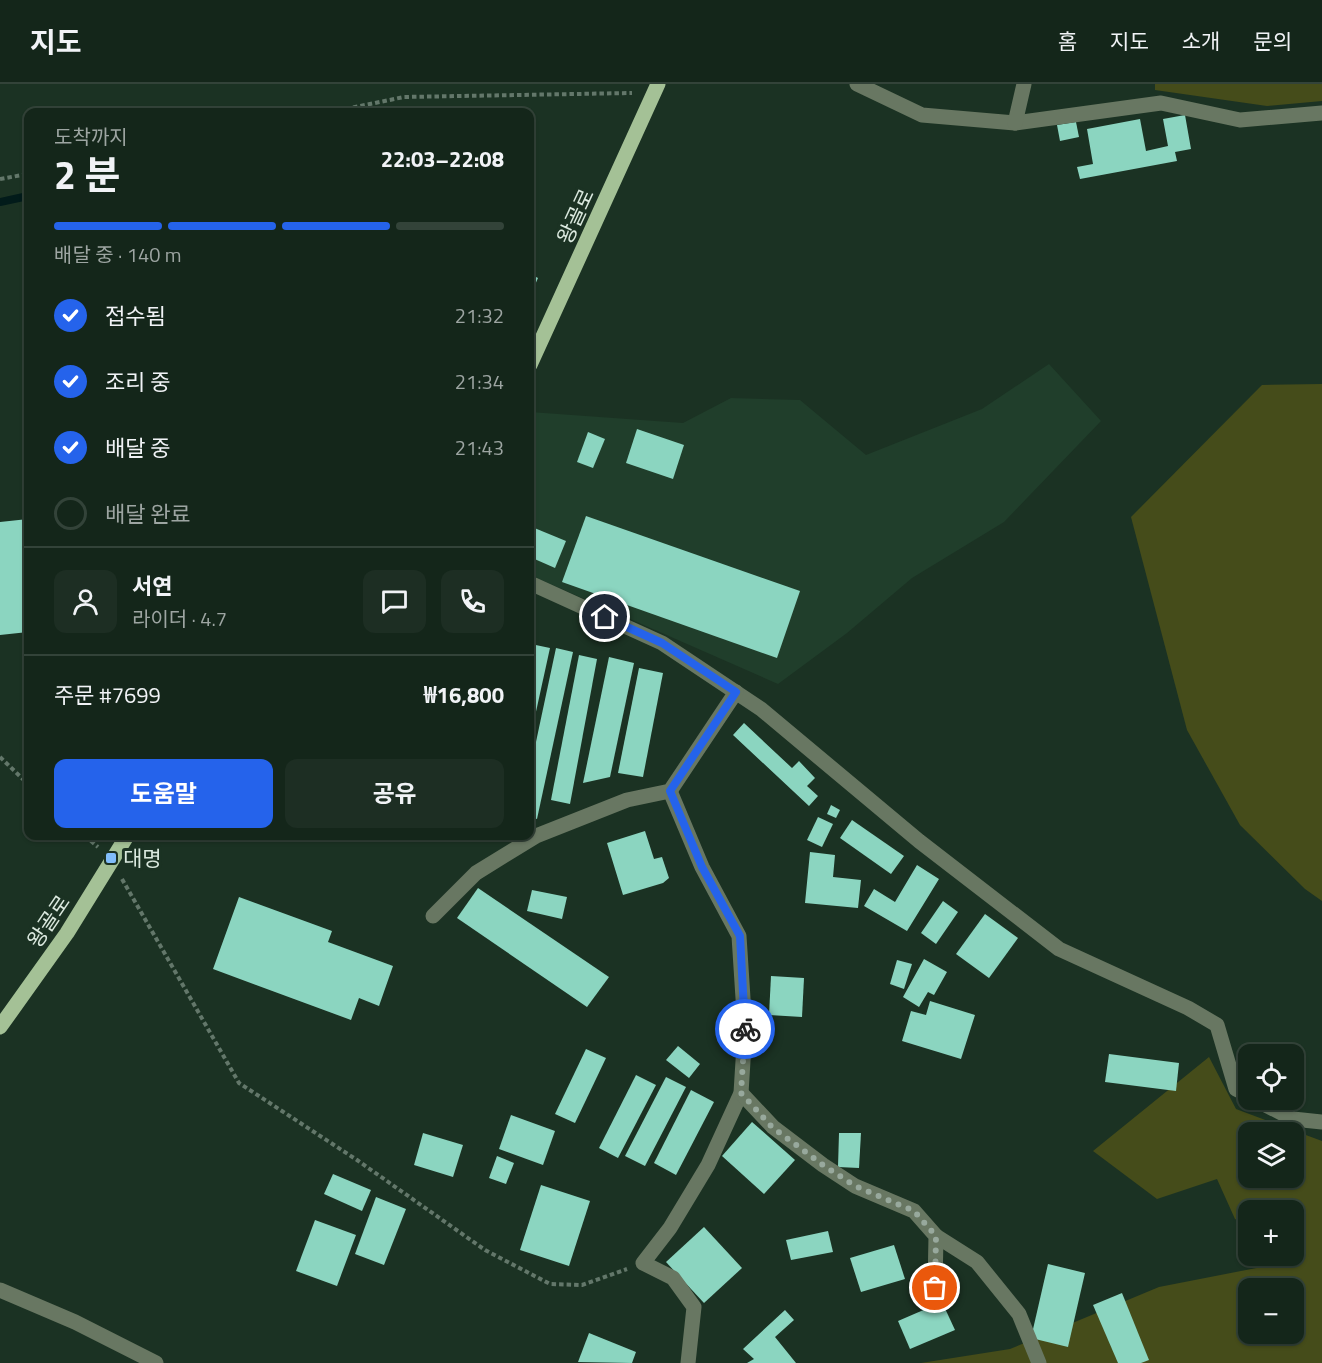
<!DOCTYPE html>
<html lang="ko">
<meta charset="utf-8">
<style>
body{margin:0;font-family:"Titillium Web","Noto Sans KR",sans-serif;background:#1d2e23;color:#f1f3f6;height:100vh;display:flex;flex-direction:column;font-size:22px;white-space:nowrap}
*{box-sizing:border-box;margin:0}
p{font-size:20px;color:#9da5a2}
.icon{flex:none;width:33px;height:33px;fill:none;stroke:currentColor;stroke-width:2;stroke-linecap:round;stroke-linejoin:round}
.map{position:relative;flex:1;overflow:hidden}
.drawer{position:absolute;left:24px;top:24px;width:510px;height:732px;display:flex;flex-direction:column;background:#14261a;border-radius:12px;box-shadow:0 2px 4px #0004,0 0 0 2px #334339}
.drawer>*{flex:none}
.tools{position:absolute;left:1238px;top:960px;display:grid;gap:12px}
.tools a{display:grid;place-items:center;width:66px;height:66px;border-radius:12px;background:#14261a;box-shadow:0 2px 4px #0004,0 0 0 2px #334339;font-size:30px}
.pin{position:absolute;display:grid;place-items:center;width:51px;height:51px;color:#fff;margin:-26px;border:3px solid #fff;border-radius:50%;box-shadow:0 2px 6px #0007}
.courier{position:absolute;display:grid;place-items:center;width:60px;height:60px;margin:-30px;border:4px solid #2563eb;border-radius:50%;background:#fff;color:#222;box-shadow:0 2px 8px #0007}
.overview em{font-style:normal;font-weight:700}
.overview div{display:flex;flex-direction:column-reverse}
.overview{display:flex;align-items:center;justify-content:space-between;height:102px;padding:0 30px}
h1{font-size:39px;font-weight:700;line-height:45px}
.bar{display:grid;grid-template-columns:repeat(4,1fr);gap:9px 6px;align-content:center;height:72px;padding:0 30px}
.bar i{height:8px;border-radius:4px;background:#334339}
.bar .current{background:#2563eb}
.bar p{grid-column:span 4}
.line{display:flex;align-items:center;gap:15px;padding:0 30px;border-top:2px solid #334339}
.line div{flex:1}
.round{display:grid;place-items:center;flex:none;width:63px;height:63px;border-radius:12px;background:#1d2e23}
ol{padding:0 30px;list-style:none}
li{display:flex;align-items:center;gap:18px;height:66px}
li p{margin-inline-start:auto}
li .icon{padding:6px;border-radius:50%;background:#2563eb;color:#fff;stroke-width:4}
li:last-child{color:#9da5a2}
li i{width:33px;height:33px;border:3px solid #334339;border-radius:50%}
.primary-button{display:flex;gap:12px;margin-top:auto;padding:12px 30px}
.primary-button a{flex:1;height:69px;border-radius:12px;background:#2563eb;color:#fff;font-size:24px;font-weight:700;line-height:69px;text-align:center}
.primary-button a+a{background:#1d2e23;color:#f1f3f6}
header{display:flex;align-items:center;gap:36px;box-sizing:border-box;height:84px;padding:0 30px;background:#14261a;border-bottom:2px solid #334339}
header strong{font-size:28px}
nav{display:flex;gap:33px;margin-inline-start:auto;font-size:21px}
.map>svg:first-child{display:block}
.built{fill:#203e2b}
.green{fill:#454c1a;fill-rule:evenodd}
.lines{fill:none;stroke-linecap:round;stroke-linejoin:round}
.stream{stroke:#021b1a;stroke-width:8}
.building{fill:#8bd5c0}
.path{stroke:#63776a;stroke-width:4;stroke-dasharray:4.5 3;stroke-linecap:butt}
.minor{stroke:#687762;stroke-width:15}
.major{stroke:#a4c196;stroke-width:15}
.done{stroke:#98a99d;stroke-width:6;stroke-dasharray:0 10.8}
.route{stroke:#2563eb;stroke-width:8}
.poi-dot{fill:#81bdfa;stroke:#1b3223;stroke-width:2}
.labels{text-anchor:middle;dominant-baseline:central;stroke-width:6;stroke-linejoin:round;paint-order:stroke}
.street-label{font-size:21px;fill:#dbe9df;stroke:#1b3223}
.poi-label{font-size:21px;fill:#dbe9df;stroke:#1b3223;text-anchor:start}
</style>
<header>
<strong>지도</strong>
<nav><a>홈</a><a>지도</a><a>소개</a><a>문의</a></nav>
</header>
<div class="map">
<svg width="1322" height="1279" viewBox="0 0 1322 1279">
<rect width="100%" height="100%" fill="#1b3223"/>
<polygon class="built" points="1049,280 1101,337 1004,438 912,494 847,549 778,600 539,495 530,488 530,328 683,339 731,314 800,316 866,371 982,325"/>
<g class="green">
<polygon points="1155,0 1322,0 1322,17 1267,22 1155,6"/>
<polygon points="1322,300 1322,817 1305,805 1240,741 1187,646 1131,433 1262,301"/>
<path d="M 1209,973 L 1236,1025 L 1322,1057 L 1322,1279 L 921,1279 L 1010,1265 L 1159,1203 L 1287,1178 L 1286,1172 L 1293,1172 L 1293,1126 L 1248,1126 L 1248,1141 L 1235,1135 L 1217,1095 L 1157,1115 L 1093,1067 ZM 1248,1048 L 1293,1048 L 1293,1094 L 1248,1094 ZM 1248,1204 L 1293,1204 L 1293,1250 L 1248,1250 Z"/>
</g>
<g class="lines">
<polyline class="stream" points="0,118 28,112"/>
</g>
<g class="building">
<polygon points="1185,31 1191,65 1175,68 1177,77 1080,95 1077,83 1093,80 1087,45 1140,35 1146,67 1168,62 1163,35"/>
<polygon points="1076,38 1079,53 1060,57 1057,41"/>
<polygon points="530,190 538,194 530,212"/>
<polygon points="637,345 684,361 673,395 626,379"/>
<polygon points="588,348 605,355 593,384 577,378"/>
<polygon points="586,432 800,507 777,574 562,498"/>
<polygon points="28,435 28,548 0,551 0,438"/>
<polygon points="532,443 566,457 555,484 530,473 530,448"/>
<polygon points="531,560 550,564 530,655 530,565"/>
<polygon points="556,564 573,568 537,735 530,733 530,686"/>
<polygon points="579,571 597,575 570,720 551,716"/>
<polygon points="609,573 634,579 610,693 583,699"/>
<polygon points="639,584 663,589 643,693 618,689"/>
<polygon points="744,639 792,684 799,677 815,694 807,702 818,712 809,722 733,651"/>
<polygon points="831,721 840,726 836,734 827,730"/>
<polygon points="818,733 833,740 822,763 807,756"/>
<polygon points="852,736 904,772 891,790 840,754"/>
<polygon points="645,747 654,775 662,773 669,794 663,799 623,811 607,759"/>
<polygon points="810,768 835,771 833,793 861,796 858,824 805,819"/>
<polygon points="917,781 939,795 907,847 864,822 874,805 895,818"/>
<polygon points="478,804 609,893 587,923 457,834"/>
<polygon points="532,806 567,813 562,835 527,827"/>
<polygon points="239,813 332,847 328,858 393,882 379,922 359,914 351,936 213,885"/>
<polygon points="943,817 958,828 936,860 921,849"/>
<polygon points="985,830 1018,854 989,894 956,870"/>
<polygon points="924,875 947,888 934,911 928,908 919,923 903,913"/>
<polygon points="897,876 912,880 904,905 890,900"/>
<polygon points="771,892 804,894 802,933 769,931"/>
<polygon points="930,917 975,931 961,975 902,957 911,927 926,931"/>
<polygon points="678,962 700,980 689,994 666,976"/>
<polygon points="586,965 606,974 575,1039 555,1030"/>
<polygon points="1109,970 1179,979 1176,1007 1105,998"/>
<polygon points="636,991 656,1001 618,1074 599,1064"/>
<polygon points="666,993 686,1003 645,1082 625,1072"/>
<polygon points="691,1006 714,1018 676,1091 654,1079"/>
<polygon points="511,1031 555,1047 543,1081 499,1065"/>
<polygon points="752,1038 795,1076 764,1110 722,1072"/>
<polygon points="423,1049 463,1061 453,1093 414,1081"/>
<polygon points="839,1049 861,1049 859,1084 838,1083"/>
<polygon points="497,1072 514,1079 506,1100 489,1094"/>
<polygon points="333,1090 371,1106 362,1127 324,1110"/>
<polygon points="541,1101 590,1117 569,1182 520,1166"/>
<polygon points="376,1113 406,1125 384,1181 355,1170"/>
<polygon points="315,1136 356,1151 337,1202 296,1187"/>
<polygon points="704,1143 742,1184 704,1219 666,1178"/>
<polygon points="828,1147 833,1168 791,1176 786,1156"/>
<polygon points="894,1161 905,1195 861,1208 850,1174"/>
<polygon points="1048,1180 1085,1189 1068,1263 1031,1254"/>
<polygon points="1122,1209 1149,1276 1141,1279 1118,1279 1093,1221"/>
<polygon points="942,1218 955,1246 910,1265 898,1237"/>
<polygon points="785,1226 794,1236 775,1253 796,1279 747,1279 754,1275 743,1265"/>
<polygon points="589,1249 636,1268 632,1279 578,1278"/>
</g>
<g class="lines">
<g class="path">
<polyline points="331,28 404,13 632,9"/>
<polyline points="0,95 28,90"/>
<polyline points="0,673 28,700"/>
<polyline points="85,752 98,763"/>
<polyline points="122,795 239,999 357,1076 485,1166 550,1200 582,1201 627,1185"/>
</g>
<g class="minor">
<polyline points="857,0 922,31 1015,39 1161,19 1240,36 1322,29"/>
<polyline points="1015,39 1024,0"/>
<polyline points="530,499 662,559 761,625 919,757 1059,865 1188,924 1217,941 1236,1005 1248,1011"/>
<polyline points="670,707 702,783 739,852 745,945 741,1009 708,1081 670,1144 643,1179 673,1194 694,1223 688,1279"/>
<polyline points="433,832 476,789 536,752 627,716 670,707 736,608"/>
<polyline points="741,1009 773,1043 823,1081 855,1102 914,1127 936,1152 935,1204"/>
<polyline points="1256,1016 1293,1035 1322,1038"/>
<polyline points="936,1152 977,1178 1019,1230 1039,1279"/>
<polyline points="0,1206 75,1238 156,1279"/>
</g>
<g class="major">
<polyline points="530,281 658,0"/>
<polyline points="0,943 67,849 127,752"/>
</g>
</g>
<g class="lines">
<polyline class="done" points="745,945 741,1009 772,1043 823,1081 855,1102 914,1127 936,1152 935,1204"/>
<polyline class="route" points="605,533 662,559 736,608 670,707 702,783 740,852 745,945"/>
</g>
<rect class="poi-dot" x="105" y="768" width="12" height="12" rx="3"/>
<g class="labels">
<g class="street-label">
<text transform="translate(575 132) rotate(-65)">왕골로</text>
<text transform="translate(48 837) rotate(-56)">왕골로</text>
</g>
<g class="poi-label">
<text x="123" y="774">대명</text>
</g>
</g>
</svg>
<div class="tools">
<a><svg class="icon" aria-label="locate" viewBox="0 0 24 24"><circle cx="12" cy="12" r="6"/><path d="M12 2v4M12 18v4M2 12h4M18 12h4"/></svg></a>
<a><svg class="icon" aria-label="layers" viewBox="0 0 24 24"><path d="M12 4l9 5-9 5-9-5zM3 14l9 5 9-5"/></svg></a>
<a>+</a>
<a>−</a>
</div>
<div class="pin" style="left:935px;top:1204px;background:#ea580c"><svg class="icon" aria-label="bag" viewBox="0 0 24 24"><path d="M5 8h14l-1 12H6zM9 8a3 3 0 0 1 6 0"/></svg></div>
<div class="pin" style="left:605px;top:533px;background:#1f2937"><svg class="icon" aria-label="home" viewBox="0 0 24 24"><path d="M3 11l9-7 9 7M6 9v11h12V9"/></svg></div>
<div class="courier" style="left:745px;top:945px"><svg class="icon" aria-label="bike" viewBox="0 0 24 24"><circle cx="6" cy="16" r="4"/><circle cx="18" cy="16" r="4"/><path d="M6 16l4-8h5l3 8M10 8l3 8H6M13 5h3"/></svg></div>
<section class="drawer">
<div class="overview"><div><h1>2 분</h1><p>도착까지</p></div><em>22:03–22:08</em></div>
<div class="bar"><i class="current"></i><i class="current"></i><i class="current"></i><i></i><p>배달 중 · 140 m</p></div>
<ol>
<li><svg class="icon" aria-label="check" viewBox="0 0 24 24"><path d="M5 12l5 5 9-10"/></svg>접수됨<p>21:32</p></li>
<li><svg class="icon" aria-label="check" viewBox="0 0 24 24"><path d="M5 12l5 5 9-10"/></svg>조리 중<p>21:34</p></li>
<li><svg class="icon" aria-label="check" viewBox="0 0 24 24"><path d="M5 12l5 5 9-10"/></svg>배달 중<p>21:43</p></li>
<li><i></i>배달 완료</li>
</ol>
<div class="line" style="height:108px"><a class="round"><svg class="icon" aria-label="person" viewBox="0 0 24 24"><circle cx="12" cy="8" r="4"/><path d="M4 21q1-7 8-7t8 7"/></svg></a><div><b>서연</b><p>라이더 · 4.7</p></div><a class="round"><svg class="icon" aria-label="chat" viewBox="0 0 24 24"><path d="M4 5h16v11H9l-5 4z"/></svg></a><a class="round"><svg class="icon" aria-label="phone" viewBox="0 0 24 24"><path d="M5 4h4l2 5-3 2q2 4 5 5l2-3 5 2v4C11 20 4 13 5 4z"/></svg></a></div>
<div class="line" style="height:78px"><div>주문 #7699</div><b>₩16,800</b></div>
<div class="primary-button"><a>도움말</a><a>공유</a></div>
</section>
</div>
